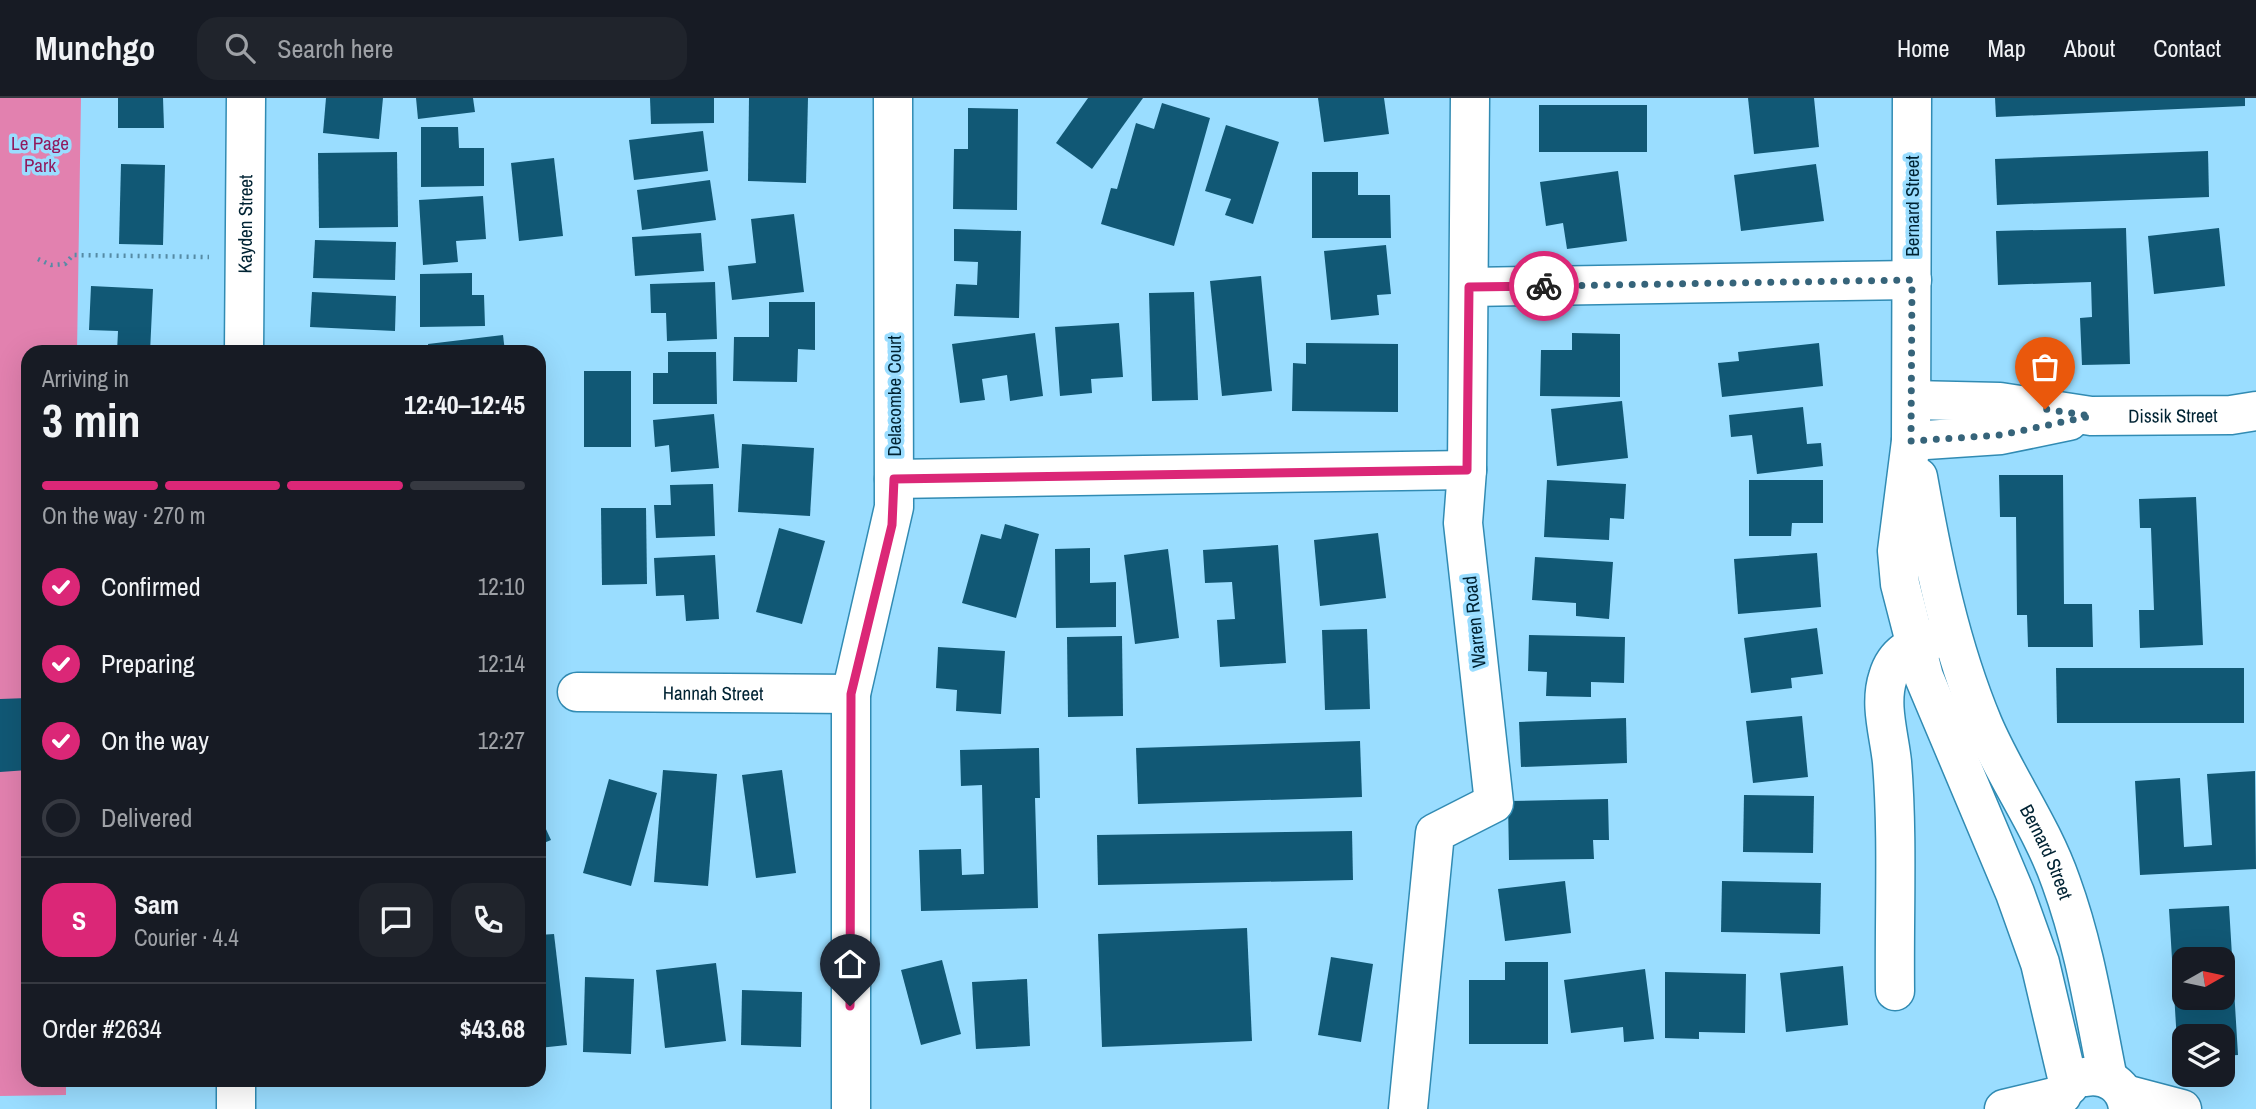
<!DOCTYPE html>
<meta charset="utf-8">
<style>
body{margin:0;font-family:"Archivo Narrow",sans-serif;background:#20242c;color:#f1f3f6;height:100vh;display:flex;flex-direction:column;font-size:26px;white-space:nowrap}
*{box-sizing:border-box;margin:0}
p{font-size:23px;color:#9ea1a6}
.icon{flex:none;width:38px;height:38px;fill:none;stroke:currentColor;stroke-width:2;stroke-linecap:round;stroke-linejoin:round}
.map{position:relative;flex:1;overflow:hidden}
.details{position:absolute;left:21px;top:247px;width:525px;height:742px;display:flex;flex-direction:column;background:#171b24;border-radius:21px;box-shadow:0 7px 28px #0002}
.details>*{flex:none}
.needle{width:46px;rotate:81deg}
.fabs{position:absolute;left:2172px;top:849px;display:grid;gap:14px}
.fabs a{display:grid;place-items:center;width:63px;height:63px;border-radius:14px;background:#171b24;box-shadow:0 7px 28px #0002;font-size:35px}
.pin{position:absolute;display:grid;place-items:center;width:60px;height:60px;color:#fff;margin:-72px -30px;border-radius:50% 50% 50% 0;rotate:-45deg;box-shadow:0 0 7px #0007}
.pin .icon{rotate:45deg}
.courier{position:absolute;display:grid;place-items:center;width:70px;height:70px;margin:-35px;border:5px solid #db2777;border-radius:50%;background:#fff;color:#222;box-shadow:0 2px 9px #0007}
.summary em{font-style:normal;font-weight:800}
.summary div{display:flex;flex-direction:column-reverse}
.summary{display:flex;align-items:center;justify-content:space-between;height:119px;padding:0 21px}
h1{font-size:46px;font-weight:800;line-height:52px}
.bar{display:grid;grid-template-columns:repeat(4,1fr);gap:10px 7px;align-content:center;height:84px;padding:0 21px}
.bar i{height:9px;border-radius:5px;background:#363941}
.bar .on{background:#db2777}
.bar p{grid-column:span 4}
.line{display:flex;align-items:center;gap:18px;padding:0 21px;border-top:2px solid #363941}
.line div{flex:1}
.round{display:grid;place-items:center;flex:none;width:74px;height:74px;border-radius:21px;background:#20242c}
ol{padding:0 21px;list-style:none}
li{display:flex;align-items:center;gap:21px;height:77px}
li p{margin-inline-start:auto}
li .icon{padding:7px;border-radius:50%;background:#db2777;color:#fff;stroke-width:4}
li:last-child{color:#9ea1a6}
li i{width:38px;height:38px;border:4px solid #363941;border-radius:50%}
header{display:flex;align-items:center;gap:42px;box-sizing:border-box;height:98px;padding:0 35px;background:#171b24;border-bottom:2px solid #363941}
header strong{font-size:33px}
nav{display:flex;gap:38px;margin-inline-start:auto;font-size:24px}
.search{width:490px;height:63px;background:#20242c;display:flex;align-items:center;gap:18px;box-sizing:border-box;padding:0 24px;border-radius:21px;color:#9ea1a6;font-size:26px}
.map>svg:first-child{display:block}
.green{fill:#e281af}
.building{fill:#115875;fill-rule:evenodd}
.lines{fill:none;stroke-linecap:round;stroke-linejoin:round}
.minor-casing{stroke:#318bb3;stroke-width:41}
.path{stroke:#568ba5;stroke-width:4.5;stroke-dasharray:2 5;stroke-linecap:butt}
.minor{stroke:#fff;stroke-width:38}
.done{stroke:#36647a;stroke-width:7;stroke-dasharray:0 12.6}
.route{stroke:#db2777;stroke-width:9}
.labels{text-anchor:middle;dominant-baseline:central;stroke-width:7;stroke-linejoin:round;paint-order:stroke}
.park-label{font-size:19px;fill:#911a5e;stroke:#9addff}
.street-label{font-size:19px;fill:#002333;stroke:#9addff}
</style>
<header>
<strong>Munchgo</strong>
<div class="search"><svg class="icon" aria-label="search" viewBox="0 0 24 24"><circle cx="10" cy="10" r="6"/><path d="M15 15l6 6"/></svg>Search here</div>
<nav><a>Home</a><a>Map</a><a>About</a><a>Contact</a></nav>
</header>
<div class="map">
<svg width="2256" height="1011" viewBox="0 0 2256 1011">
<rect width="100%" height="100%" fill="#9addff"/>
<polygon class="green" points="0,0 81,0 77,254 28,254 28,982 66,982 66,997 0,998"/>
<g class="building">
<polygon points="118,0 163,0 164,30 118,30"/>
<polygon points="326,0 383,0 379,41 323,35"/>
<polygon points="416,0 473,0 475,14 418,21"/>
<polygon points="650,0 714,0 714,25 651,26"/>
<polygon points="749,0 808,0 806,85 748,83"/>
<polygon points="1088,0 1143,0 1092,71 1056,45"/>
<polygon points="1318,0 1384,0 1389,36 1324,44"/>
<polygon points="1748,0 1814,0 1819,49 1754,56"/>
<polygon points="1995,0 2245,0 2245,8 1996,19"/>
<polygon points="1162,5 1210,20 1174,148 1101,126 1111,90 1117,91 1136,25 1154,31"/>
<rect x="1539" y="7" width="108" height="47"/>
<polygon points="968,10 1018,11 1017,112 953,111 954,51 968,51"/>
<polygon points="1226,27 1279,44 1253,126 1225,117 1231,101 1205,93"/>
<polygon points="421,29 458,29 459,50 484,50 484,88 421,89"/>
<polygon points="703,33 708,73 634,82 629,42"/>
<polygon points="2208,53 2209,99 1997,107 1995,61"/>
<polygon points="397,54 398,129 319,130 318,55"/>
<polygon points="554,60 563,138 519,143 511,65"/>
<polygon points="121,66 165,67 163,147 119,146"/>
<polygon points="1816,66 1824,123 1741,133 1734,77"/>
<polygon points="1618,73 1627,143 1567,151 1563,125 1546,128 1540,84"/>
<polygon points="1312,74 1358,74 1358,97 1390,97 1391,140 1312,140"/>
<polygon points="710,82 716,122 642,132 637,92"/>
<polygon points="483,98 486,141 456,143 458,164 423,167 419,102"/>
<polygon points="794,116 804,194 732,202 728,168 756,165 751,121"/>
<polygon points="2126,130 2130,266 2082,267 2080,220 2092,219 2091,184 1998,187 1996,133"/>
<polygon points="2219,130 2225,188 2154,196 2148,138"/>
<polygon points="954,131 1021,133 1019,220 954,218 956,186 977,187 978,164 954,163"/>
<polygon points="701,135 704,173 635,178 632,139"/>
<polygon points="315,142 396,144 395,182 313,180"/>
<polygon points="1386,147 1391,196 1377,197 1379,217 1331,222 1324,153"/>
<polygon points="472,175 472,197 484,197 485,228 420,229 420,176"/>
<polygon points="1261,178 1272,293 1222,298 1210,183"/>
<polygon points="715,184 717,241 667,243 666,215 651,215 650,186"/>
<polygon points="91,188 153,191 150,254 117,254 118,233 89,232"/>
<polygon points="312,194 396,198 395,233 310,229"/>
<polygon points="1194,194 1198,302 1152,303 1149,195"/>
<polygon points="769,204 815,204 815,252 798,251 797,284 733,283 734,239 769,239"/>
<polygon points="1119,225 1123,279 1091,281 1092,295 1060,298 1055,229"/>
<polygon points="1035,235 1043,298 1010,303 1007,277 982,281 985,302 960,305 952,246"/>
<polygon points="1572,235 1620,236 1620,299 1540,298 1541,252 1572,252"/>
<polygon points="503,237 505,254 429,254 428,246"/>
<polygon points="1306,245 1398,246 1398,314 1292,313 1293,265 1306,266"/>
<polygon points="1819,245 1823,288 1722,299 1718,265 1739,263 1738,254"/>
<polygon points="668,254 716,254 717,306 653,306 653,275 668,275"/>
<rect x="584" y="273" width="47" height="76"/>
<polygon points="1622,303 1628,360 1557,368 1551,311"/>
<polygon points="1803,309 1807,346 1821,345 1823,368 1757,376 1752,337 1731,339 1729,317"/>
<polygon points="714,316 719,370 671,374 669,347 655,349 653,322"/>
<polygon points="742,346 814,350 810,418 738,414"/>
<polygon points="1999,377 2063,377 2064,506 2092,506 2093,549 2028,549 2027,517 2017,517 2016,419 2000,419"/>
<polygon points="1547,382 1626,386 1624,421 1610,420 1609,442 1544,439"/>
<polygon points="1749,382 1823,382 1823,425 1792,425 1791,438 1749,438"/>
<polygon points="713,386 715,438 656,440 654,407 671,407 670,387"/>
<polygon points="2196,399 2203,547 2140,550 2139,512 2154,512 2151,430 2140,430 2139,401"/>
<polygon points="601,410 646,410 647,486 602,487"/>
<polygon points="1005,426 1039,436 1016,520 962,505 981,436 1001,441"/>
<polygon points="779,430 825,443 802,526 756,514"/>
<polygon points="1378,435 1386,500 1320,508 1314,442"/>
<polygon points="1278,447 1286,565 1220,569 1217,522 1235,521 1232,484 1205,485 1203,452"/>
<polygon points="1090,450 1090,485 1116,484 1116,529 1056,530 1055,451"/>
<polygon points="1168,451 1179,540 1135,546 1124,457"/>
<polygon points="1817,455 1821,509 1738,516 1734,461"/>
<polygon points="715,457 719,521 686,523 684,497 656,498 654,460"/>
<polygon points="1535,459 1613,464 1609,521 1576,518 1576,505 1532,502"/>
<polygon points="1817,530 1823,576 1791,580 1792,590 1751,595 1744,540"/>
<polygon points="1367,531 1370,611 1325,612 1322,532"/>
<polygon points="1529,537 1625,539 1624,585 1591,584 1591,599 1546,598 1547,574 1528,573"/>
<polygon points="1122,538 1123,618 1068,619 1067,539"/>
<polygon points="938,549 1005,553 1001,616 956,613 957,592 936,590"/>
<polygon points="2056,570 2244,570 2244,625 2057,625"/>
<polygon points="28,600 28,672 0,674 0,601"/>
<polygon points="1802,618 1808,679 1753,685 1746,623"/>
<polygon points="1626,620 1627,665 1521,669 1519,624"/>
<polygon points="1360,643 1362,699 1138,706 1136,650"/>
<polygon points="1039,650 1040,700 1035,700 1038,810 921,813 919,752 961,751 962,777 984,776 982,687 961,688 960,652"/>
<polygon points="663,672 717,676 708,788 654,784"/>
<polygon points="782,672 796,775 756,780 742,677"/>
<polygon points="2255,673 2256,771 2140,777 2135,683 2180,680 2184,749 2212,747 2207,676"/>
<polygon points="609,681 657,695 631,788 583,775"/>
<polygon points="1744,697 1814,698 1813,755 1743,754"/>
<polygon points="1608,701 1609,742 1593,742 1594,761 1509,762 1508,703"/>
<polygon points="539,716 551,742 539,747"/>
<polygon points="1352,733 1353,782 1098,787 1097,737"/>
<polygon points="1565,783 1571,835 1505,843 1498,791"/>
<polygon points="1722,783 1821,785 1820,836 1721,834"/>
<path d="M 2229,808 L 2238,957 L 2222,958 L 2222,938 L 2184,938 L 2184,960 L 2178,961 L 2169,811 ZM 2184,861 L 2222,861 L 2222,900 L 2184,900 Z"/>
<polygon points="1247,830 1252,943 1102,949 1098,836"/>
<polygon points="554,836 567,947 539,950 539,837"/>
<polygon points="1331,859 1373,866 1361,944 1318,937"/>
<polygon points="942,862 961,936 921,947 901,872"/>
<polygon points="1505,864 1548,864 1548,946 1469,946 1469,882 1505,882"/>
<polygon points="716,865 726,943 665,950 656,872"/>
<polygon points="1843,868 1848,927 1786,934 1780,875"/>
<polygon points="1645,871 1654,941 1624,944 1623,929 1571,935 1564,882"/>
<polygon points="1665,874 1746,876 1745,935 1699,934 1699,941 1665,940"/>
<polygon points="585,879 634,881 631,956 583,954"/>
<polygon points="1027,881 1030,948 976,951 972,884"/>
<polygon points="742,892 802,894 801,949 741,947"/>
<polygon points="70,982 107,982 108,983 71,989"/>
<polygon points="313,982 371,982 371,984 313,987"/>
</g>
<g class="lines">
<defs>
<g id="minor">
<polyline points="1912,0 1911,343 1897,453 1900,486 1924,579 2015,795 2040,865 2069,988"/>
<polyline points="1470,189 1912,182"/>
<path id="s1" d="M 244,254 L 246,0"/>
<path id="s2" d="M 1912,302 L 2000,304 L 2091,318 L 2231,317 L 2256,313"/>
<polyline points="1911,343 2001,337 2069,323"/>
<path id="s3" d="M 1918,379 C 1933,463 1950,547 1983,626 C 2006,680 2042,729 2061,784 C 2085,850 2094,912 2108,981"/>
<polyline points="894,381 1467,372"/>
<path id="s4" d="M 577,594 L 851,596"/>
<path d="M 1895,893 C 1894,817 1898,739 1892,664 C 1889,636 1879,606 1888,579 C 1895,555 1912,547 1935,541"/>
<path d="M 2085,979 C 2107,975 2126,988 2128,1011"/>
<polyline points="2125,996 2182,1011"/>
<polyline points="236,1011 236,982"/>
<polyline points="851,1011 851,596 894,409 893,0"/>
<polyline points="1408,1011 1435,735 1494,705 1463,425 1467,372 1470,0"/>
<polyline points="2004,1011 2062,997"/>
</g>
</defs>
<use href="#minor" class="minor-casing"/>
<polyline class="path" points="38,161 51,167 65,166 73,157 209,159"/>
<use href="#minor" class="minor"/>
</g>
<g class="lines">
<polyline class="done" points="1544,188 1912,182 1911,343 2001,337 2091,318 2045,311"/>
<polyline class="route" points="850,908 851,596 892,427 894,381 1467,372 1469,189 1544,188"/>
</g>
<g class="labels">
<g class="park-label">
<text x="40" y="45">Le Page<tspan x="40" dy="22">Park</tspan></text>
</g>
<g class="street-label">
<text transform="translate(1912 108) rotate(-90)">Bernard Street</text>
<text stroke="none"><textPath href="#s1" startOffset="128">Kayden Street</textPath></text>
<text transform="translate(894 298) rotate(-90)">Delacombe Court</text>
<text stroke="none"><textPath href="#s2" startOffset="262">Dissik Street</textPath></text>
<text transform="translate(1474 524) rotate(-96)">Warren Road</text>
<text stroke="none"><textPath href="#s4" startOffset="136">Hannah Street</textPath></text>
<text stroke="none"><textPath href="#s3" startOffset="399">Bernard Street</textPath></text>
</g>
</g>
</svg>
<div class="fabs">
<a><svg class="needle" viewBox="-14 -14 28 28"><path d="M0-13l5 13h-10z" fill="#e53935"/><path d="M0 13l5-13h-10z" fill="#9ea1a6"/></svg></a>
<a><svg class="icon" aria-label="layers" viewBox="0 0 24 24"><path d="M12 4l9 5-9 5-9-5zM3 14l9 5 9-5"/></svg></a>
</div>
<div class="pin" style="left:2045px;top:311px;background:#ea580c"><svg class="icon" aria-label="bag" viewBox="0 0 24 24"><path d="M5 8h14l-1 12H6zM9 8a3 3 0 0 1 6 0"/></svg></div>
<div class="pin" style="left:850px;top:908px;background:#1f2937"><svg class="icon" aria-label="home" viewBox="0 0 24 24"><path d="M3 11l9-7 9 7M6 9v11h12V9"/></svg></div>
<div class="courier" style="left:1544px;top:188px"><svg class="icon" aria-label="bike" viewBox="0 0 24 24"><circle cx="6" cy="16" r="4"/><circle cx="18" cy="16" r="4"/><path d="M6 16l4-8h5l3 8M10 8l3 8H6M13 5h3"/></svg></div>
<section class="details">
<div class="summary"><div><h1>3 min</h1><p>Arriving in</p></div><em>12:40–12:45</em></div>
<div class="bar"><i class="on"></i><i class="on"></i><i class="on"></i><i></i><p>On the way · 270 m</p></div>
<ol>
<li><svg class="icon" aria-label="check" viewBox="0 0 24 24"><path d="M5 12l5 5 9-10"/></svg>Confirmed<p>12:10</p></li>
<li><svg class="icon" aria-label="check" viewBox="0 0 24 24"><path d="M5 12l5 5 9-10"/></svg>Preparing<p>12:14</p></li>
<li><svg class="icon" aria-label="check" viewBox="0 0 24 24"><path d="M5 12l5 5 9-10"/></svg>On the way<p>12:27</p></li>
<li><i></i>Delivered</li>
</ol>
<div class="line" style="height:126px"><b class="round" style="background:#db2777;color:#fff">S</b><div><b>Sam</b><p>Courier · 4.4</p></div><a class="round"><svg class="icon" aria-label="chat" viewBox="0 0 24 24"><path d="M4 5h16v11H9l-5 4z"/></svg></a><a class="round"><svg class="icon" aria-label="phone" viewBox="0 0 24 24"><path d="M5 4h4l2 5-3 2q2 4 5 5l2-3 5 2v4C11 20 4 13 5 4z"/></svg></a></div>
<div class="line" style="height:91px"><div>Order #2634</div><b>$43.68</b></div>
</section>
</div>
